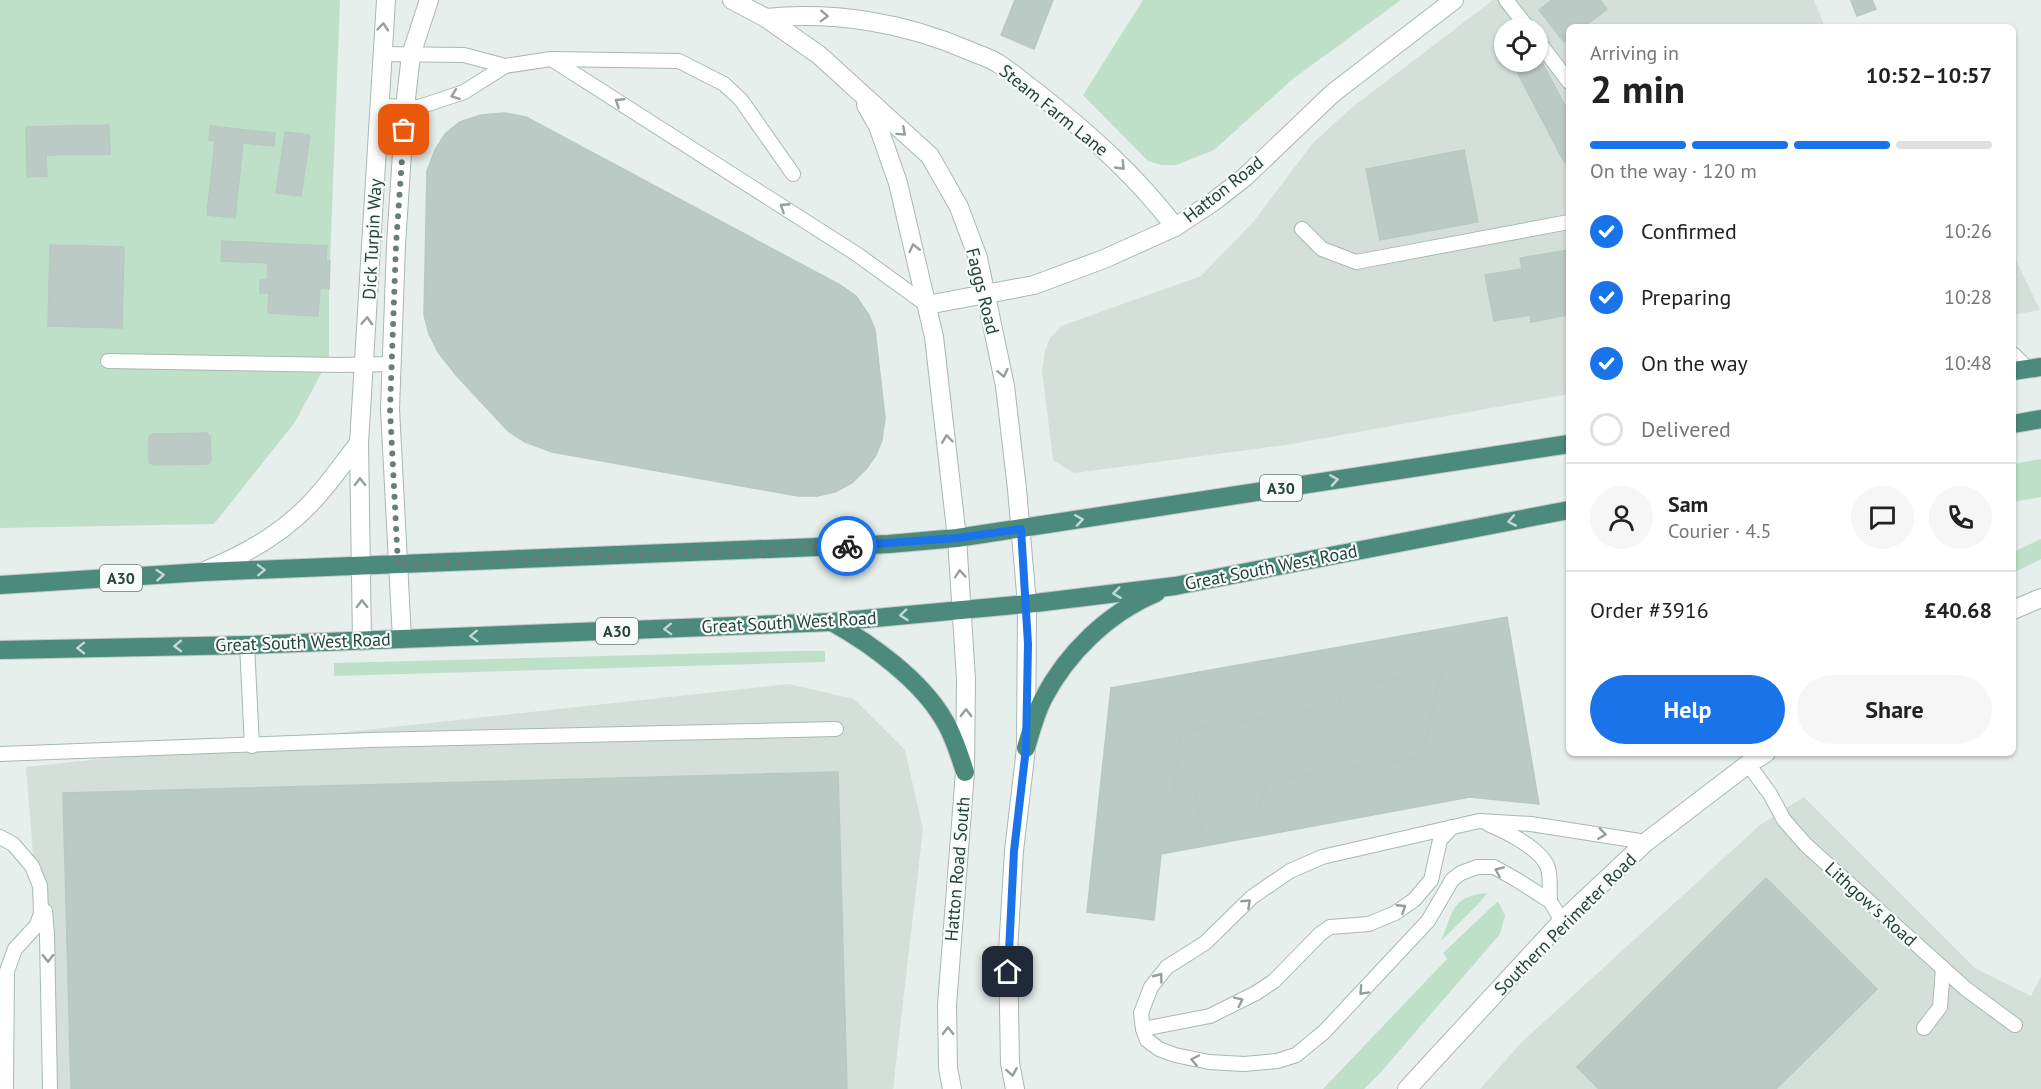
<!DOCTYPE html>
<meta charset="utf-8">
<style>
body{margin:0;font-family:"PT Sans",sans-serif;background:#f6f6f6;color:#222;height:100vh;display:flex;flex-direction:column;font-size:22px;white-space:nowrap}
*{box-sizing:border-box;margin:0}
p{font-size:20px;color:#767676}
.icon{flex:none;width:33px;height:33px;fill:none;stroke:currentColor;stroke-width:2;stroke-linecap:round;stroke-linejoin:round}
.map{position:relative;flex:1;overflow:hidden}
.sheet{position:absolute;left:1566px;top:24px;width:450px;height:732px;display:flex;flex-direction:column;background:#fff;border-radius:9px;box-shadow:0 2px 4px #0004}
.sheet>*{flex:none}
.buttons{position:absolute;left:1494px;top:18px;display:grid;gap:12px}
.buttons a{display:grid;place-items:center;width:54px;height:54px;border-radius:50%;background:#fff;box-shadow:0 2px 4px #0004;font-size:30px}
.pin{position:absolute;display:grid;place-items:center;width:51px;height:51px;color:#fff;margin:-26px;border-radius:12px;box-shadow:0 3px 9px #0006}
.courier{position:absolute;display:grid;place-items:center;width:60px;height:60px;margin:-30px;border:4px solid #1a73e8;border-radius:50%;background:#fff;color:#222;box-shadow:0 2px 8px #0007}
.summary em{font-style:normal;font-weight:800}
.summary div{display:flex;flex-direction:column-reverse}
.summary{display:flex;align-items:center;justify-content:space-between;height:102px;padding:0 24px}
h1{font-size:39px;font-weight:800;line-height:45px}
.bar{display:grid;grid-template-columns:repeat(4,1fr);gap:9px 6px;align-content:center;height:72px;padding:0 24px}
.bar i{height:8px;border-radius:4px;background:#e0e0e0}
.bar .on{background:#1a73e8}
.bar p{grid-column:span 4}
.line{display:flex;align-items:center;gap:15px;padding:0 24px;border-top:2px solid #e0e0e0}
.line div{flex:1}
.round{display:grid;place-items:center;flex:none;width:63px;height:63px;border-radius:32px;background:#f6f6f6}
ol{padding:0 24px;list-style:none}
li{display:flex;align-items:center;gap:18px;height:66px}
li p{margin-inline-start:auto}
li .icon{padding:6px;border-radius:50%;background:#1a73e8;color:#fff;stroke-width:4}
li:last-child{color:#767676}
li i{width:33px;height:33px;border:3px solid #e0e0e0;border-radius:50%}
.cta{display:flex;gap:12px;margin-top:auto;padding:12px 24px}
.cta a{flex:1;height:69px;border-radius:36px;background:#1a73e8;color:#fff;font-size:24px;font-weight:800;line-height:69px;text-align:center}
.cta a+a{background:#f6f6f6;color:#222}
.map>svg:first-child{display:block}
.built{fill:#d4dfda;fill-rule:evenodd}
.green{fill:#bfe0c8}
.building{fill:#bbcac4;stroke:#b8c9c2;stroke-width:1.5}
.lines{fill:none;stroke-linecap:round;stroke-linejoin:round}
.service-casing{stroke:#a8b8b2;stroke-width:16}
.minor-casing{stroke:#a8b8b2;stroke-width:20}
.tertiary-casing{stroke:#a8b8b2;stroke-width:20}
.trunk-casing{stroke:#c2cac8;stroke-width:20}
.service{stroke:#fff;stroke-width:14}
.minor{stroke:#fff;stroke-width:18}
.tertiary{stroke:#fff;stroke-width:18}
.trunk{stroke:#4c8a7c;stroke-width:18}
.oneway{stroke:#92a09c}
.oneway2{stroke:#c4d9d4}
.done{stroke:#687f78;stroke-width:6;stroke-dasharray:0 10.8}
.route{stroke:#1a73e8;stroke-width:8}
.labels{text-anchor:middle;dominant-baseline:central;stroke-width:4.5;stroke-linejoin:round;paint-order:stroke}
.shield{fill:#f7fbf9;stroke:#637a73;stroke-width:1.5}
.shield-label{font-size:16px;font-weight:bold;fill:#24423a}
.street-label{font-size:18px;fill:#24423a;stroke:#f7fbf9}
</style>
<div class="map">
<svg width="2041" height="1089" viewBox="0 0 2041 1089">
<rect width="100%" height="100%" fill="#e6efeb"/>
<g class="built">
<path d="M 1493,0 L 1814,0 L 1825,27 L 1569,27 L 1569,394 L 1286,445 L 1074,473 L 1053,460 L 1042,370 L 1045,351 L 1050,338 L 1061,326 L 1201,276 L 1254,221 L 1313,143 L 1350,109 ZM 1504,28 L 1538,28 L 1538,62 L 1504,62 Z"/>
<polygon points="2013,254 2040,310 2013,315"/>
<polygon points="789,684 854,699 905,750 923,829 893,1089 52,1089 26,767"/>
<polygon points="1804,797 1975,968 2031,996 2041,977 2041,1089 1480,1089 1522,1042 1760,825"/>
</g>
<g class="green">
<polygon points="0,0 340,0 329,289 329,359 295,422 214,524 0,528"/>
<polygon points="1143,0 1401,0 1294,78 1214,150 1176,165 1161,165 1148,161 1083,95"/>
<polygon points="2041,459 2041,497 2013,502 2013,464"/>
<polygon points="2041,539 2041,559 2013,573 2013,552"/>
<polygon points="796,651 825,651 825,662 334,676 334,663"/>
<path d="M 1487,893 L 1480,902 L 1441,941 C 1453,913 1451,896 1487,893 Z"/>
<polygon points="1498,901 1505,916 1500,934 1381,1072 1364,1089 1323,1089 1447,959 1443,953"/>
</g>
<g class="building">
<polygon points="1015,0 1053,0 1034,49 1001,35"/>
<polygon points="1552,0 1600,0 1607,9 1583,27 1569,27 1569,38 1564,42 1539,10"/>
<polygon points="1872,0 1876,9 1857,16 1851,1"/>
<polygon points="1538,55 1569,113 1569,161 1564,162 1512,62 1538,62"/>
<polygon points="505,113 526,117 840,285 856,296 869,315 875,330 885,418 882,440 876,455 867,468 852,483 835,492 817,496 798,496 552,452 525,442 508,431 456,375 438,352 429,334 424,315 427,171 435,150 445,134 460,122 481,115"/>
<polygon points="109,125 110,154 46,155 47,176 27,177 26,127"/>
<polygon points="210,126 275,133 274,146 243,143 235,218 207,215 215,141 209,140"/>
<polygon points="285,132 310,135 301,196 276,193"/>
<polygon points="1464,150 1478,222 1380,240 1366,169"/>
<polygon points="222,241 327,246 326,261 330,261 329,289 320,288 318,316 268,313 269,293 260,293 260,280 267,280 268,263 221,261"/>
<polygon points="50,245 124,247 122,328 48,326"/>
<polygon points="1569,250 1569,315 1531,322 1530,315 1494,321 1485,275 1522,269 1520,258"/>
<polygon points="207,433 210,436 211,461 208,464 153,465 149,462 149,437 152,434"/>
<polygon points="1507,617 1539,804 1470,797 1161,854 1154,920 1087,912 1111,688"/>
<polygon points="1441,673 1422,757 1267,781 1257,812 1274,822 1276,833 1204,845 1194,787 1174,791 1181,731 1342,706 1338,687"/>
<polygon points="838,772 847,1089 71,1089 63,793"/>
<polygon points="1766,878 1877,989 1776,1089 1599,1089 1577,1067"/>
</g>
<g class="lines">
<defs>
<g id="service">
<polyline points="1506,0 1528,28"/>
<polyline points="1538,41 1569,82"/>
<polyline points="381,54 464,55 505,66"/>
<polyline points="553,60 858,255 927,305"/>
<polyline points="380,106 419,107 464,92 505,66 551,59 679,61 724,84 741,100 793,174"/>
<polyline points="1302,229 1322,249 1356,262 1569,222"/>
<polyline points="2013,354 2028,369"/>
<polyline points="108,361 339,365 391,364"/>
<polyline points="247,645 252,746"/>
<polyline points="0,754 370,740 836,729"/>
<polyline points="1748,764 1770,794 1784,820 1806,845 1966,989 2015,1025"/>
<path d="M 1488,824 C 1505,831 1542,849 1548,868 C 1551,877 1549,891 1550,901"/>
<polyline points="0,837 13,844 32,866 40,886 41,913 37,925 15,949 7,971 6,1089"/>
<polyline points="45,911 47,935 50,1089"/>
<polyline points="1562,921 1550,901 1517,880 1494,867 1477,867 1461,873 1452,880 1428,921 1324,1032 1296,1055 1277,1061 1244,1064 1209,1062 1175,1055 1159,1049 1147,1040 1143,1029 1141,1013 1151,987 1167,967 1205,943 1252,897 1290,871 1322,857 1479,821 1531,824 1646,842"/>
<polyline points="1924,1028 1940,1007 1943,968"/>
<polyline points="1143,1029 1210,1016 1256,993 1274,981 1320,934 1330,927 1369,924 1395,913 1414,900 1431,880 1440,840 1452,827"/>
</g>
<path id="minor" d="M 766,18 C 835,11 906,23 970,51 C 979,55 990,58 999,64 C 1011,72 1023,82 1035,91 C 1086,131 1136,175 1175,227"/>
<g id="tertiary">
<polyline points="732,0 766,18 819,55 930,156 959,207 978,258 1005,386 1017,489 1027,604 1026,748 1014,851 1008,951 1010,1063 1015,1089"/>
<polyline points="866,105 878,126 898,183 934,337 957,538 966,679 965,772 947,1005 948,1068 952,1089"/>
<polyline points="927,305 1034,285 1104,259 1175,227 1213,202 1245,177 1333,93 1454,0"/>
<path d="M 207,570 C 244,555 281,534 309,505 C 328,486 343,463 359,443"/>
<polyline points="2013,610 2041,598"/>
<polyline points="402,639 390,409 396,245 405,107 411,55 429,0"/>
<polyline points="362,641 359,443 386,0"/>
<polyline points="1407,1089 1562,921 1646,842 1748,764 1766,753"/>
</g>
<g id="trunk">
<polyline points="2013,371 2041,367"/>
<polyline points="2013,424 2041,419"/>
<polyline points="0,585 203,572 889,544 957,538 1569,444"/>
<path d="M 832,622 C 871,644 921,680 944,720 C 954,736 959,754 965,772"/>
<polyline points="0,650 247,645 832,622 1027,604 1175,586 1569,510"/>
<path d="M 1026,748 C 1031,731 1035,715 1043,699 C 1067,653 1108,613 1156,593"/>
</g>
</defs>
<use href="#service" class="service-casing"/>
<use href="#minor" class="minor-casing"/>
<use href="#tertiary" class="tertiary-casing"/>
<use href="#trunk" class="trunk-casing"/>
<use href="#service" class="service"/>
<use href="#minor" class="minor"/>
<use href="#tertiary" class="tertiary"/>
<use href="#trunk" class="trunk"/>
</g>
<defs><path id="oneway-chevron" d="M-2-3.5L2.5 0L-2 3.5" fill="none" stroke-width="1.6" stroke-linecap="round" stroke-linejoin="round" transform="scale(1.5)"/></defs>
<g class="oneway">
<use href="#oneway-chevron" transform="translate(824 16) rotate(2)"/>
<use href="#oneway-chevron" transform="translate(383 27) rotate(-85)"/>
<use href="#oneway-chevron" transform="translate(455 95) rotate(160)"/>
<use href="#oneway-chevron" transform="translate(619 102) rotate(-147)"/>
<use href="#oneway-chevron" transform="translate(902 132) rotate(42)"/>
<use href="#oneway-chevron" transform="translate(1121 166) rotate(46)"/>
<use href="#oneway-chevron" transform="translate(784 207) rotate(-147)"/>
<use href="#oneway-chevron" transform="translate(914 248) rotate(-103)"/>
<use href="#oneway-chevron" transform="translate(367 321) rotate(-87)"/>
<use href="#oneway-chevron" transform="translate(1003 373) rotate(78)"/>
<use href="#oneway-chevron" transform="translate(947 439) rotate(-97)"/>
<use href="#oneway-chevron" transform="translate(360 482) rotate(-91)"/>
<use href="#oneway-chevron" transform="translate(960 574) rotate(-94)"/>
<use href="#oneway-chevron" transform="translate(362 604) rotate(-91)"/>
<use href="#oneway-chevron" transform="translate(966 713) rotate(-89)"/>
<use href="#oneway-chevron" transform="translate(1602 834) rotate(8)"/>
<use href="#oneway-chevron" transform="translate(1499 871) rotate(-157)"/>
<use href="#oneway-chevron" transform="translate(1247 903) rotate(-43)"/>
<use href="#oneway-chevron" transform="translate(1402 908) rotate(-33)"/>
<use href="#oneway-chevron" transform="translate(48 958) rotate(89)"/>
<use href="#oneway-chevron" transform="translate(1159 977) rotate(-53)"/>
<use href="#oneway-chevron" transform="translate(1363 991) rotate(133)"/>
<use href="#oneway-chevron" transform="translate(1239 1001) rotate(-26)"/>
<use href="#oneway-chevron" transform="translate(948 1031) rotate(-91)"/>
<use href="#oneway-chevron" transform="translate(1195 1060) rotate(-168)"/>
<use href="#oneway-chevron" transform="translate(1012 1072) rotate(80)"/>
</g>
<g class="oneway2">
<use href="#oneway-chevron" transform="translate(1334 480) rotate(-9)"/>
<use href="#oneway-chevron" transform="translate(1079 520) rotate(-9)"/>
<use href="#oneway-chevron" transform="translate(1512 521) rotate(169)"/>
<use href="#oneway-chevron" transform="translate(261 570) rotate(-2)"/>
<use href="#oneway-chevron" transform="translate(160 575) rotate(-4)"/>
<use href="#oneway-chevron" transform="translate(1117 593) rotate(173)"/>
<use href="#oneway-chevron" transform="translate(904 615) rotate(174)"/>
<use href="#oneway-chevron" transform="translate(668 629) rotate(178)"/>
<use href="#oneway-chevron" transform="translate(474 636) rotate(178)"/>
<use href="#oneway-chevron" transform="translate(178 646) rotate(179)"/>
<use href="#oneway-chevron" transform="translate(81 648) rotate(179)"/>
</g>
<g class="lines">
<polyline class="done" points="404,130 396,245 390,409 398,565 847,546"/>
<polyline class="route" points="847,546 957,538 1021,529 1028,644 1026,748 1014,851 1008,972"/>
</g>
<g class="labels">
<g class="shield">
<rect x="1260" y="475" width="42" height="26" rx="4.5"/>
<rect x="100" y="565" width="42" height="26" rx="4.5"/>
<rect x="596" y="618" width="42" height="26" rx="4.5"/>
</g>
<g class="shield-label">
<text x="1281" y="488">A30</text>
<text x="121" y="578">A30</text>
<text x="617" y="631">A30</text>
</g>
<g class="street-label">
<text transform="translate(1054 110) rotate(39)">Steam Farm Lane</text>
<text transform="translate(1223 189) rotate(-38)">Hatton Road</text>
<text transform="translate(372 239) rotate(-87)">Dick Turpin Way</text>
<text transform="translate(983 291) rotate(76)">Faggs Road</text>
<text transform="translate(1271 567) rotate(-11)">Great South West Road</text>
<text transform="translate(789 622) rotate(-3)">Great South West Road</text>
<text transform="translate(303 642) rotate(-2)">Great South West Road</text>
<text transform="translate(957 869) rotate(-85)">Hatton Road South</text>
<text transform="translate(1871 904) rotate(42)">Lithgow's Road</text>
<text transform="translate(1565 924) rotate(-45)">Southern Perimeter Road</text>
</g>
</g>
</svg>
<div class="buttons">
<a><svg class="icon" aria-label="locate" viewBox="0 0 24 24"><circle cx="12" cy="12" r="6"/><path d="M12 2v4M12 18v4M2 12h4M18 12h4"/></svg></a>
</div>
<div class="pin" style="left:404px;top:130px;background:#ea580c"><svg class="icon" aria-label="bag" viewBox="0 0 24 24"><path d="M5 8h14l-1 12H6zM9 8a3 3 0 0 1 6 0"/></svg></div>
<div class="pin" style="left:1008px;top:972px;background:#1f2937"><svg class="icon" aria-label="home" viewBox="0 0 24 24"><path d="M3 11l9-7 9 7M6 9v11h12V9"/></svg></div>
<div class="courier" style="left:847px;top:546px"><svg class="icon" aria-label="bike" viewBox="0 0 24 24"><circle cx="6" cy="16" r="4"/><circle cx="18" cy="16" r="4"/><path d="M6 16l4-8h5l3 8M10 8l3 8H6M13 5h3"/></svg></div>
<section class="sheet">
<div class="summary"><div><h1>2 min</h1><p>Arriving in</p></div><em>10:52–10:57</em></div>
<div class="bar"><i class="on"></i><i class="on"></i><i class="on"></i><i></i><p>On the way · 120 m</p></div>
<ol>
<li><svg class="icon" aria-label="check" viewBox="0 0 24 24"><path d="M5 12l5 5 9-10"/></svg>Confirmed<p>10:26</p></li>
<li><svg class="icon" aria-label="check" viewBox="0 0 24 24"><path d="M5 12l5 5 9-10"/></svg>Preparing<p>10:28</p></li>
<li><svg class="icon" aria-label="check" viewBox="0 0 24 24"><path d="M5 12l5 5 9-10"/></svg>On the way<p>10:48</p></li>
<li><i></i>Delivered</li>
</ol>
<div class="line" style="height:108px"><a class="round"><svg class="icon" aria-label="person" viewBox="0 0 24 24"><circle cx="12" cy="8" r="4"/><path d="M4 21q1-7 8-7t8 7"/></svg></a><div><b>Sam</b><p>Courier · 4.5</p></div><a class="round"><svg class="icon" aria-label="chat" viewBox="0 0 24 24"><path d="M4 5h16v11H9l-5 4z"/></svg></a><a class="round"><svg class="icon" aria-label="phone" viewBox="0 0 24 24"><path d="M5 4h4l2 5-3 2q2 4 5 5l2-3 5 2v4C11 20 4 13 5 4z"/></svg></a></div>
<div class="line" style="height:78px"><div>Order #3916</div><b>£40.68</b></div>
<div class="cta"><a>Help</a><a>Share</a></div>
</section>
</div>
